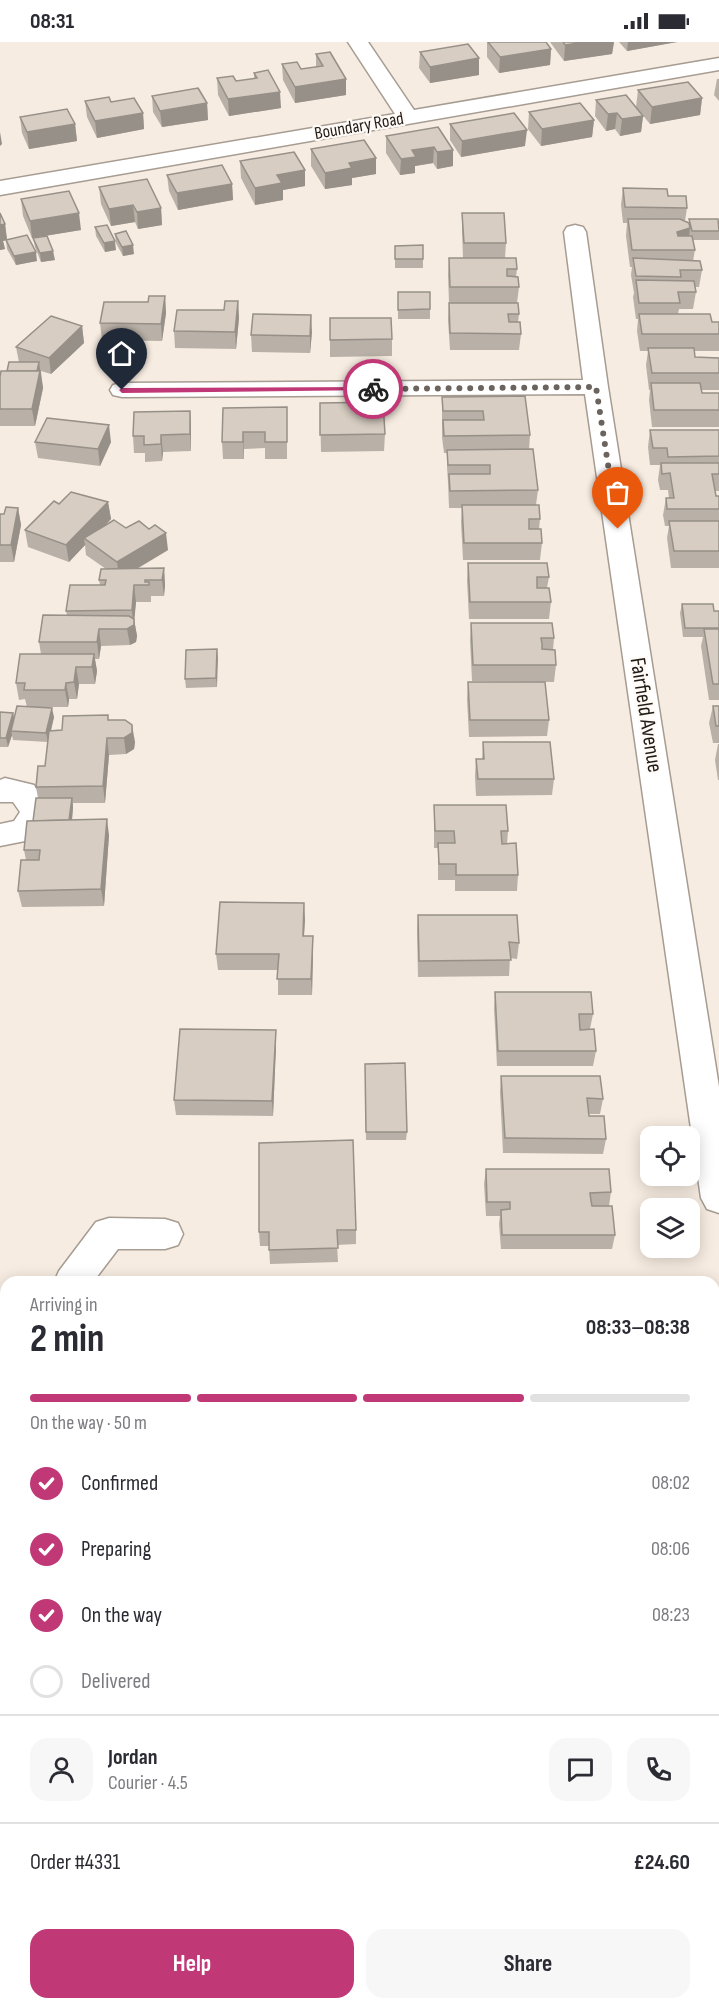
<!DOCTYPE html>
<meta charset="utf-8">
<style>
body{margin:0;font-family:"Sofia Sans Condensed",sans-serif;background:#f7f7f7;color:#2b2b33;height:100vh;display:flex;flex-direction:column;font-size:22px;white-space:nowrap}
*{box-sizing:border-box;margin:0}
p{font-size:20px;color:#7c7c81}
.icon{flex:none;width:33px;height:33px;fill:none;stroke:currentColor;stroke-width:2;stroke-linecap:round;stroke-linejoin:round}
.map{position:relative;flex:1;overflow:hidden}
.sheet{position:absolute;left:0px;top:1234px;width:720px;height:734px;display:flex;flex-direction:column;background:#fff;border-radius:18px 18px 0 0;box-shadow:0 3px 15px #0003}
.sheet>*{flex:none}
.controls{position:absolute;left:640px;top:1084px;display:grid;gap:12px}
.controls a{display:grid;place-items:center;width:60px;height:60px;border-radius:12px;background:#fff;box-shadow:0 3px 15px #0003;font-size:30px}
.pin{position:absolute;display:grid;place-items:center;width:51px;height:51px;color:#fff;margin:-62px -26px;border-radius:50% 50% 50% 0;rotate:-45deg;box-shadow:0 0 6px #0007}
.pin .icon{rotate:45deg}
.courier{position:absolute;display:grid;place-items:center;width:60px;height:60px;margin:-30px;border:4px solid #c03876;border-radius:50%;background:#fff;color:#222;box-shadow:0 2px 8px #0007}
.head em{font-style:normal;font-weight:700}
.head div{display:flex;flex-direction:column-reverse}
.head{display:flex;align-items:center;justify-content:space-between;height:102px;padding:0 30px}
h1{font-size:39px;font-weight:700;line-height:45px}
.bar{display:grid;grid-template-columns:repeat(4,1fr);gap:9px 6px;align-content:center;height:72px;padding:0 30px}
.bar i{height:8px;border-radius:4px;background:#e1e1e2}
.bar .selected{background:#c03876}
.bar p{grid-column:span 4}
.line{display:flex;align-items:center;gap:15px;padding:0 30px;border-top:2px solid #e1e1e2}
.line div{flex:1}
.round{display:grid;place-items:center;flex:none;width:63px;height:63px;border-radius:18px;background:#f7f7f7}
ol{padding:0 30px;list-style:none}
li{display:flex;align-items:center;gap:18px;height:66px}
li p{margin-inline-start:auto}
li .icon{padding:6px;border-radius:50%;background:#c03876;color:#fff;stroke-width:4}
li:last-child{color:#7c7c81}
li i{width:33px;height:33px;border:3px solid #e1e1e2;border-radius:50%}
.cta{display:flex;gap:12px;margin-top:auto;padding:12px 30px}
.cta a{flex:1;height:69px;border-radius:18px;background:#c03876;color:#fff;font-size:24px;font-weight:700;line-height:69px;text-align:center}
.cta a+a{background:#f7f7f7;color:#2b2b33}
.status{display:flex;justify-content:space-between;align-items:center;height:42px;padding:0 30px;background:#fff;direction:ltr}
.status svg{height:16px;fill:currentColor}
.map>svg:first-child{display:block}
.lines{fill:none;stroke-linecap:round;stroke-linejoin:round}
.street-casing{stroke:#a69c92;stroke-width:3}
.street{fill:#fff;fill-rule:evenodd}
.wall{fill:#b9b0a7}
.shaded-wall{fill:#969088}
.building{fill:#d7cdc2;stroke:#969088;stroke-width:1.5}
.route{fill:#c03876}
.done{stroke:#6b645e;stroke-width:6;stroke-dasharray:0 10.8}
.labels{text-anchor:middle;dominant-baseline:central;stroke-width:4.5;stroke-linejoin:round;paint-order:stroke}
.far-street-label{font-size:18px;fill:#1f1b17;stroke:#fffaf6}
.street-label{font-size:22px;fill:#1f1b17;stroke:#fffaf6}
</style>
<div class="status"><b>08:31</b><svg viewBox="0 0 49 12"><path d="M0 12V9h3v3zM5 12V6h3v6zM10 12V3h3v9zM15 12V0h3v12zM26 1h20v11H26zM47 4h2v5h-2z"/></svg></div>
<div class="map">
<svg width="719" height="1967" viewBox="0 0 719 1967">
<rect width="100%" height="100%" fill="#f7ece1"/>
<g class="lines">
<defs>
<g id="street">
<polygon points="348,0 368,0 414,68 719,16 719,28 0,153 0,139 395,72"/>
<polygon points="575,183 583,185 586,190 608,345 719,1045 719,1171 707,1167 701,1156 585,352 122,355 113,353 110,348 113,343 122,341 583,338 564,190 567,185"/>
<polygon points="5,736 34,743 50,769 35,797 0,804 0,782 14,779 20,770 13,760 0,760 0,738"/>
<polygon points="109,1176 165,1177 178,1181 183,1192 178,1203 165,1207 118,1207 93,1240 54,1240 59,1229 96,1180"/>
<polygon points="6,1284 6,1319 0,1321 0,1287"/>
<polygon points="719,1775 719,1824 714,1826 714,1777"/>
<polygon points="574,1962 621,1962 619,1967 572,1967"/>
</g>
</defs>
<use href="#street" class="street-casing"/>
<use href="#street" class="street"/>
</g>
<g class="wall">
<polygon points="487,0 546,0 551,7 550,23 499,31 487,15"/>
<polygon points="550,0 614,0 612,12 564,19"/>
<polygon points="619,0 677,0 627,9"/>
<polygon points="420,10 479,16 479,33 430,41 419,26"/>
<polygon points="316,12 346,37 346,53 295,61 283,38 282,22 301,27 316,25"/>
<polygon points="254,31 281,66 229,74 218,53 217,36 236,39 254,37"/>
<polygon points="717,37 719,37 719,59 714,53"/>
<polygon points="638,48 702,56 700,73 650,82 636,65"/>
<polygon points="152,54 207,61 208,78 162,85 153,70"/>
<polygon points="596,58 643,74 641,90 620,94 615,87 606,89 595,74"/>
<polygon points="85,59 111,60 143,71 144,87 97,96 87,75"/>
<polygon points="529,70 594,78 592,95 541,104 528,87"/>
<polygon points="20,75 75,82 77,99 29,107 22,91"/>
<polygon points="450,82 525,104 461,115 450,98"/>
<polygon points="386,94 453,108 453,124 437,127 433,121 415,124 415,131 400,133 386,111"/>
<polygon points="311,107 376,132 352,136 352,143 325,147 311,124"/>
<polygon points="240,119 305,128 305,144 283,148 283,158 255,163 241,136"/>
<polygon points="167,133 232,142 233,158 178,168 169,149"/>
<polygon points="99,145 161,166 162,183 138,187 135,180 111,184 101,162"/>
<polygon points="623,146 668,154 687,166 685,179 689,180 689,177 719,184 719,198 693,198 695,208 693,219 702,228 699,245 695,245 696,250 693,267 679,267 678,272 712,280 719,280 719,309 694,309 695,315 719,316 719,348 701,348 702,351 719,351 719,385 652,385 649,358 650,348 649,348 646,323 648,309 640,309 637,289 638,277 636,277 633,255 634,251 631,233 632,225 630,225 626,194 627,181 623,181 621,163"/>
<polygon points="21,157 81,188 32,196 23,174"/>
<polygon points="0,171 5,182 7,197 37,219 16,223 7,207 6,198 3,199 5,207 0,208"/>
<polygon points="462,171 506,201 505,216 517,227 516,235 519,245 517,261 519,272 518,280 521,292 519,308 450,308 448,278 449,261 448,233 449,216 463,216 462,188"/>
<polygon points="95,185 116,208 105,210 96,194"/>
<polygon points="115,192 134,212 123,214 116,201"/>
<polygon points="33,196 55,218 41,220 35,205"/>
<polygon points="395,204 423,217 423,226 395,226"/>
<polygon points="398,250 430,267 430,277 398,277"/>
<polygon points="165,254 166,271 162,299 102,298 100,281"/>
<polygon points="238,259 239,276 236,307 175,306 174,289 224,268"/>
<polygon points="330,276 392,297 392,314 330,315"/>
<polygon points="82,284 84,301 51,332 41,329 43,346 35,384 0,384 0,335 19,320 16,305"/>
<polygon points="312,290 310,311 252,310 251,293"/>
<polygon points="525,354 530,393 529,408 538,448 536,463 540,477 539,487 542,501 540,518 463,518 461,480 462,466 449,466 448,440 447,425 447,411 444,411 442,395 442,355"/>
<polygon points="320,361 385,392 384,409 321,410"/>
<polygon points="223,366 287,382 287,417 265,417 265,406 244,407 244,417 223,417 222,400"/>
<polygon points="190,369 191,386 191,409 163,410 162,419 145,420 145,411 134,411 133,394"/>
<polygon points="650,388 719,388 719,449 715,449 716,454 719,454 719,526 671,526 667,496 669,484 665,484 663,473 666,456 669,456 668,448 660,448 658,438 660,423 650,423 648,405"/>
<polygon points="35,400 111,400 100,424 38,416"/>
<polygon points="108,460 111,477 103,485 126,486 168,508 137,527 164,526 165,543 164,554 151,554 151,560 136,560 134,577 137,594 136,600 130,603 101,604 99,617 95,617 97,629 95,642 79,642 77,657 69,657 68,665 35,665 54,675 51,689 62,688 109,678 135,700 134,707 126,712 109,713 105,761 73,761 73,765 72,778 109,793 104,864 22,865 18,849 26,818 24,808 33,779 38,756 36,745 45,724 48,700 13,698 12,693 8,705 0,705 0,670 13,671 14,676 27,665 25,657 19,658 16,641 41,612 39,600 67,573 66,569 100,543 99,538 106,527 86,513 85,503 69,520 28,505 25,488 59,462"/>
<polygon points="18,466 21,483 14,520 0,520 0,472 4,472"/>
<polygon points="468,521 549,535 547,546 551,560 549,577 469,577 467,538"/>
<polygon points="682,562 714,569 719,569 719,658 709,658 701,604 703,595 683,595 680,571"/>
<polygon points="471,581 554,596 553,608 556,623 554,640 472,639 470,598"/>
<polygon points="217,607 217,645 186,646 185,637"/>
<polygon points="468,640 549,678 547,694 469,695 467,657"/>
<polygon points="713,664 719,664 719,701 713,701 709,681"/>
<polygon points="483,700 554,737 552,753 476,754 475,734 476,717 482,717"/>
<polygon points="718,702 719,702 719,738 718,738 715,718"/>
<polygon points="434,763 508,789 507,802 518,833 517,849 455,849 455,838 438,838 438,806 434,806"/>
<polygon points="418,873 519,901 517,917 510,916 509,934 418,935 417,889"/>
<polygon points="305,877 304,894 313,910 312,953 278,953 278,928 218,928 216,912"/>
<polygon points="495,950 593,972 590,987 596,1009 593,1024 497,1024 494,966"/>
<polygon points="276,988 276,1004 273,1074 176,1073 174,1058"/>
<polygon points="365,1022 407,1090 406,1098 366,1098"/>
<polygon points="501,1034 603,1057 600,1072 589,1072 589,1074 606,1097 603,1112 503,1111 500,1050"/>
<polygon points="486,1127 611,1150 609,1164 615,1193 612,1207 501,1207 499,1182 500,1174 486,1174 484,1142"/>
<polygon points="356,1188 356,1202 337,1203 338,1220 270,1222 269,1204 260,1204 259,1190"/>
<polygon points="0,1321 6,1322 6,1400 0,1399"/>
<rect x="0" y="1808" width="6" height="99"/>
</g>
<g class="shaded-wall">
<polygon points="586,0 614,0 612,12 564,19 565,3"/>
<polygon points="628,0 677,0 627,9"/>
<polygon points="551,7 550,23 499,31 500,15"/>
<polygon points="479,16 479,33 430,41 430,25"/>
<polygon points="346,37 346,53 295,61 295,45"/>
<polygon points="280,50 281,66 229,74 228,57"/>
<polygon points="702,56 700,73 650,82 652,65"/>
<polygon points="207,61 208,78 162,85 160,69"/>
<polygon points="143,71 144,87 97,96 95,79"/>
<polygon points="617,71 615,87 606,89 608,72"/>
<polygon points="643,74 641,90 620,94 622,77"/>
<polygon points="594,78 592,95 541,104 542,87"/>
<polygon points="75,82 77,99 29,107 27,90"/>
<polygon points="527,88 525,104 461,115 462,99"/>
<polygon points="0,90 2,102 0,104"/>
<polygon points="434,105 433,121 415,124 415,131 400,133 401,117 412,108"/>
<polygon points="453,108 453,124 437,127 437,110"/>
<polygon points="376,116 376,132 352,136 352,143 325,147 325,131 349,121"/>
<polygon points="305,128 305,144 283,148 283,158 255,163 255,146 277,133"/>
<polygon points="232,142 233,158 178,168 177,151"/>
<polygon points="133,163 135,180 111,184 109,167"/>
<polygon points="161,166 162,183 138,187 137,170"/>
<polygon points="79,171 81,188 32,196 30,179"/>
<polygon points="5,182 7,198 3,199 5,207 0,208 0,183"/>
<polygon points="690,186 688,203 675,206 677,190"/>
<polygon points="115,199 116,208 105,210 104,201"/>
<polygon points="133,203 134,212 123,214 122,205"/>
<polygon points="53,209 55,218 41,220 40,211"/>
<polygon points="36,210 37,219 16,223 14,214"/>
<polygon points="165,254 166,271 162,299 161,282"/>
<polygon points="238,259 239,276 236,307 235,290"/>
<polygon points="311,273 312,290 310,311 310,294"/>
<polygon points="82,284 84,301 51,332 49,316"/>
<polygon points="39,320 43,346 35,384 32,367 36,337"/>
<polygon points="190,369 191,386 191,409 190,392"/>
<polygon points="109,383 111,400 100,424 98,407"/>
<polygon points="243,390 244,407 244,417 243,400"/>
<polygon points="161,393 163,410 162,419 161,402"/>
<polygon points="108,460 111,477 89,500 84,496 85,503 69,520 66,503"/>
<polygon points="18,466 21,483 14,520 11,503"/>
<polygon points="166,491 168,508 119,537 117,520"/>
<polygon points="164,526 165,543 164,554 162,538"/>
<polygon points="134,543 136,560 134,582 134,577 137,594 136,600 130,603 127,587 133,583 132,568"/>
<polygon points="99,587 101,604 99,617 97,600"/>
<polygon points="217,607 218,616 217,645 216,636"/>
<polygon points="94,612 97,629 95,642 92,625"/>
<polygon points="76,625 79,642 77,657 74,640"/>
<polygon points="66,641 69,657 68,665 65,648"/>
<polygon points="52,666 54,675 48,700 46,691"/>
<polygon points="13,671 15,680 11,689 12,693 8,705 6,696"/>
<polygon points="132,683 135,700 134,707 126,712 124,696"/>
<polygon points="107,696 109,713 105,761 103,744"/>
<polygon points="72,756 73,765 71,790 69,781"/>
<polygon points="107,777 109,793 104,864 101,847"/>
<polygon points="304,861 305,877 303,910 303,894"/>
<polygon points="313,894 313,910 312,953 311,937"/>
<polygon points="276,988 276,1004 273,1074 272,1059"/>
</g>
<g class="building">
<polygon points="488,0 546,0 551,7 500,15"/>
<polygon points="563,0 586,0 565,3"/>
<polygon points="468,2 479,16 430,25 420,10"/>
<polygon points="330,10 346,37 295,45 282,22 297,20 301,27 323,24 316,12"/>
<polygon points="268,28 280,50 228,57 217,36 233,34 236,39 257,36 254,31"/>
<polygon points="688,40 702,56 652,65 638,48"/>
<polygon points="198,46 207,61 160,69 152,54"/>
<polygon points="626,53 643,74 622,77 617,71 608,72 596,58"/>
<polygon points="109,55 111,60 134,56 143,71 95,79 85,59"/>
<polygon points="580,61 594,78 542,87 529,70"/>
<polygon points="67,67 75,82 27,90 20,75"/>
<polygon points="514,71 527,88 462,99 450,82"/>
<polygon points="438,85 453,108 437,110 434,105 412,108 416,115 401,117 386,94"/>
<polygon points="364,98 376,116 349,121 352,126 325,131 311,107"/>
<polygon points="294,110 305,128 277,133 282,141 255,146 240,119"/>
<polygon points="222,123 232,142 177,151 167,133"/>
<polygon points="147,137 161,166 137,170 133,163 109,167 99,145"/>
<polygon points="623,146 667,147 668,154 686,154 687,166 625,165"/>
<polygon points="69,149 79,171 30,179 21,157"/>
<polygon points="0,171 5,182 0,183"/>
<polygon points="462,171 504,171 506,201 464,201"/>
<polygon points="628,177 680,177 689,181 690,186 677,190 678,194 692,194 695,208 632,208"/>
<polygon points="689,177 718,177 719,189 692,189"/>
<polygon points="107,183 115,199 104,201 95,185"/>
<polygon points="126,189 133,203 122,205 115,192"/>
<polygon points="27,193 36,210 14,214 6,198"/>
<polygon points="47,194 53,209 40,211 33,196"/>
<polygon points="423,203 423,217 395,217 395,204"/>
<polygon points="449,216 516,216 517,227 507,227 507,234 518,235 519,245 450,245"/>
<polygon points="633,216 700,219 702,228 680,228 681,235 636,234"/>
<polygon points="636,238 694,239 696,250 678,250 680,261 639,261"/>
<polygon points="398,250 430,250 430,267 398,268"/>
<polygon points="149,254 165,254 161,282 100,281 104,260 148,260"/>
<polygon points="225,259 238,259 235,290 174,289 177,268 224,268"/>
<polygon points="449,261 518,261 519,272 508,272 509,280 520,280 521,292 450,291"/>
<polygon points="253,272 311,273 310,294 251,293"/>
<polygon points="639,272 710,272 712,280 719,280 719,292 642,292"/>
<polygon points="51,274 82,284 49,316 16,305"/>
<polygon points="330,276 391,276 392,297 330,298"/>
<polygon points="648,306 694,306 695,315 719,316 719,331 652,331"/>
<polygon points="9,320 39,320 37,329 7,329"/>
<polygon points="1,329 40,329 32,367 0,367 0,335"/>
<polygon points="651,341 700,341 702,351 719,351 719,368 654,368"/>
<polygon points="525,354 530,393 444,394 443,378 484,378 483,369 443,369 442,355"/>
<polygon points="383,360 385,392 320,393 320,361"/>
<polygon points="287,365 287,400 265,400 265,390 243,390 243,400 222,400 223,366"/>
<polygon points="190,369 190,392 161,393 161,402 144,403 144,394 133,394 134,370"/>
<polygon points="47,376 109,383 98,407 35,400"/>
<polygon points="650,388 719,388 719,414 668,415 667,406 653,406"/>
<polygon points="533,407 538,448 450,449 449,432 490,432 490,423 448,423 447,408"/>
<polygon points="661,421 719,421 719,432 712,432 716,454 719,454 719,467 667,467 666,456 674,456 670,431 662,432"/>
<polygon points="71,450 108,460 66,503 25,488 54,459 59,462"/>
<polygon points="462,463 539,463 540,477 529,477 529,487 541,487 542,501 464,501"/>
<polygon points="6,465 18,466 11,503 0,503 0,472 4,472"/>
<polygon points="114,478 126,486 139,479 149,487 155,483 166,491 117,520 84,496"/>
<polygon points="669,479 719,479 719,509 674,509"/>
<polygon points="468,521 547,521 549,535 537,535 537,546 549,546 551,560 470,560"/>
<polygon points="164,526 162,538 145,538 145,540 149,540 149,543 134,543 132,568 66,569 70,543 105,543 106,538 99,538 101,527"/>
<polygon points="682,562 713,562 714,569 719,569 719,586 685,586"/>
<polygon points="43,573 129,574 134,577 134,583 127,587 99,587 97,600 39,600"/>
<polygon points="471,581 552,581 554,596 541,596 542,602 542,607 555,608 556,623 473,623"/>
<polygon points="704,587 719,587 719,642 713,642"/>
<polygon points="217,607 216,636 185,637 186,608"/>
<polygon points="20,612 94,612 92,625 76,625 74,640 66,641 65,648 24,648 25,641 16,641"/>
<polygon points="468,640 545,640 549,678 470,678"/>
<polygon points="17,664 52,666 46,691 11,689"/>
<polygon points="713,664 719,664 719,684 716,684"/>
<polygon points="0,670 13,671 6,696 0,696"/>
<polygon points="108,673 108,678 125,678 132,683 132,691 124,696 107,696 103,744 36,745 38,724 45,724 49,689 62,688 63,674"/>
<polygon points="483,700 550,700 554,737 478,737 476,717 484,717"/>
<polygon points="36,756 72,756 69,778 33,779"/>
<polygon points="434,763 506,763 508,789 501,789 502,802 516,801 518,833 456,833 456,822 439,822 438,801 455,801 454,789 435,789"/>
<polygon points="107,777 101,847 18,849 21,818 39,818 40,808 24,808 27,779"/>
<polygon points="220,860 304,861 303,894 313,894 311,937 277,937 279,912 216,912"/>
<polygon points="418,873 517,873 519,901 509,900 511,918 419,919"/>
<polygon points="495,950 591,950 593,972 579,972 580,988 594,987 596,1009 498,1009"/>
<polygon points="180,987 276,988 272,1059 174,1058"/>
<polygon points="405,1021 407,1090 366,1090 365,1022"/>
<polygon points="501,1034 600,1034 603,1057 587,1056 589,1074 604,1074 606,1097 505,1096"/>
<polygon points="353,1098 356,1188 337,1188 338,1206 269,1208 269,1190 259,1190 259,1101"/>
<polygon points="486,1127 609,1127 611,1150 590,1151 591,1159 592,1164 612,1164 615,1193 502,1193 501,1168 510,1167 510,1160 487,1160"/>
<polygon points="0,1321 6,1322 6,1387 0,1387"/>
<rect x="0" y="1808" width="6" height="91"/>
</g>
<polygon class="route" points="373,345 375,348 122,351 119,348 122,346"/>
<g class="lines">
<polyline class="done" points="373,347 596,345 618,487"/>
</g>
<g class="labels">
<g class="far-street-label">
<text transform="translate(359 84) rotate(-10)">Boundary Road</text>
</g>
<g class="street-label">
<text transform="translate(646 673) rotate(81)">Fairfield Avenue</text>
</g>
</g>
</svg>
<div class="controls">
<a><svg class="icon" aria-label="locate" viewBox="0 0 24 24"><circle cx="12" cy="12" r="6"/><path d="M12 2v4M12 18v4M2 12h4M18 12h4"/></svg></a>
<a><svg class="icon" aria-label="layers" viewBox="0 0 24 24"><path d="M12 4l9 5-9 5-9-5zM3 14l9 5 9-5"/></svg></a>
</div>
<div class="pin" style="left:618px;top:487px;background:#ea580c"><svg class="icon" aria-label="bag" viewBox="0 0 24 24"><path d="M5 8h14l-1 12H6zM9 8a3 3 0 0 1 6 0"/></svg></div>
<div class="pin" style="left:122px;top:348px;background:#1f2937"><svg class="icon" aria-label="home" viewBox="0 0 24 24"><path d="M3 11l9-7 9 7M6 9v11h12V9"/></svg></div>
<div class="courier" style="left:373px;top:347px"><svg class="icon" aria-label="bike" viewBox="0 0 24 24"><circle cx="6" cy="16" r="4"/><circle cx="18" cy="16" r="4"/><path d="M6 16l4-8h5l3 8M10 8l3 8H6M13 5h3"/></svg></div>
<section class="sheet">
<div class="head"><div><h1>2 min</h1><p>Arriving in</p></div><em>08:33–08:38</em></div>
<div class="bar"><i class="selected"></i><i class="selected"></i><i class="selected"></i><i></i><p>On the way · 50 m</p></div>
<ol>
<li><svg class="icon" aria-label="check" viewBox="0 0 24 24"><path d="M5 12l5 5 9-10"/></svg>Confirmed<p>08:02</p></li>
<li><svg class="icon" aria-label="check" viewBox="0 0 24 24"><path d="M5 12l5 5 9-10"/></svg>Preparing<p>08:06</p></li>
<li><svg class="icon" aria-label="check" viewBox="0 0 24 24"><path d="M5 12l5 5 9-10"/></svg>On the way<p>08:23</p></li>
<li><i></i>Delivered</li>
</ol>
<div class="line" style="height:108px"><a class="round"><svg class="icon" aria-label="person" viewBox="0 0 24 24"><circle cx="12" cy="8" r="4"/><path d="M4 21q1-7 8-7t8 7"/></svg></a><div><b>Jordan</b><p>Courier · 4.5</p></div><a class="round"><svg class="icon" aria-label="chat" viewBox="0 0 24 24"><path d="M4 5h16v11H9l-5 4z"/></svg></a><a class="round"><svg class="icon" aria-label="phone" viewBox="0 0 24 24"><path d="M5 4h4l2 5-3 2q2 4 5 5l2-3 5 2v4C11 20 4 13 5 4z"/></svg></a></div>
<div class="line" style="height:78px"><div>Order #4331</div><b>£24.60</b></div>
<div class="cta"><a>Help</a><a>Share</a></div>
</section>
</div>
